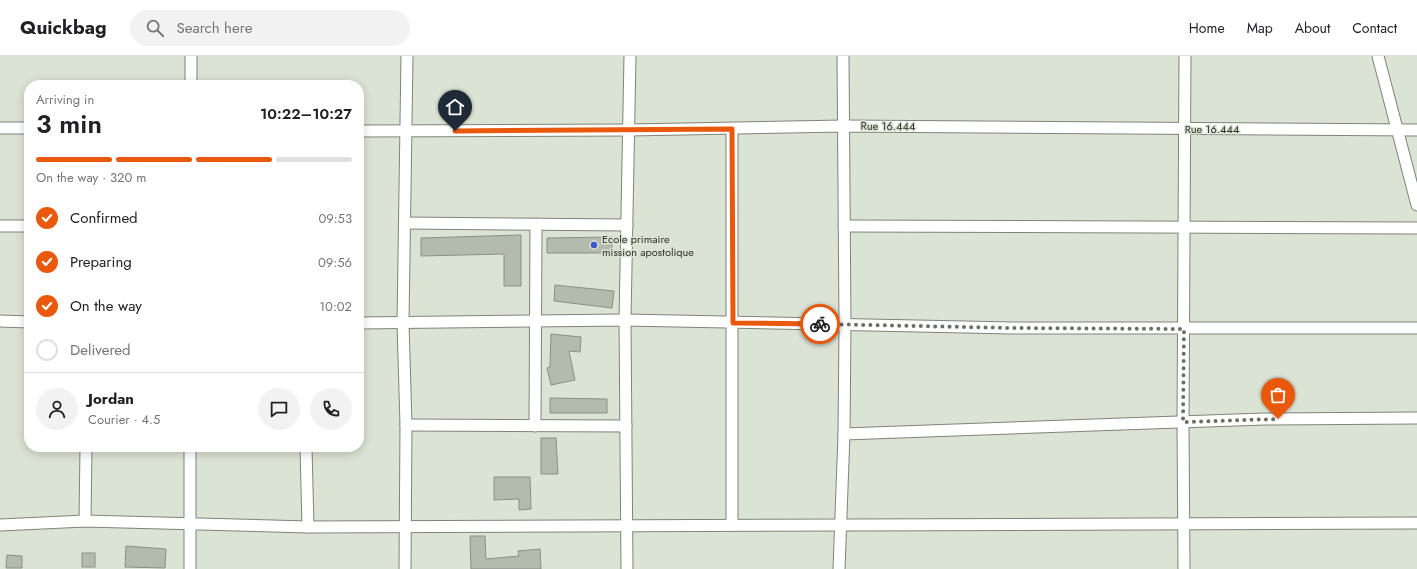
<!DOCTYPE html>
<meta charset="utf-8">
<style>
body{margin:0;font-family:Jost,sans-serif;background:#f2f2f2;color:#202124;height:100vh;display:flex;flex-direction:column;font-size:15px;white-space:nowrap}
*{box-sizing:border-box;margin:0}
p{font-size:13px;color:#757577}
.icon{flex:none;width:22px;height:22px;fill:none;stroke:currentColor;stroke-width:2;stroke-linecap:round;stroke-linejoin:round}
.map{position:relative;flex:1;overflow:hidden}
.sheet{position:absolute;left:24px;top:24px;width:340px;height:372px;display:flex;flex-direction:column;background:#fff;border-radius:16px;box-shadow:0 2px 10px #0003}
.sheet>*{flex:none}
.pin{position:absolute;display:grid;place-items:center;width:34px;height:34px;color:#fff;margin:-41px -17px;border-radius:50% 50% 50% 0;rotate:-45deg;box-shadow:0 0 4px #0007}
.pin .icon{rotate:45deg}
.courier{position:absolute;display:grid;place-items:center;width:40px;height:40px;margin:-20px;border:3px solid #ea580c;border-radius:50%;background:#fff;color:#222;box-shadow:0 1px 5px #0007}
.overview em{font-style:normal;font-weight:600}
.overview div{display:flex;flex-direction:column-reverse}
.overview{display:flex;align-items:center;justify-content:space-between;height:68px;padding:0 12px}
h1{font-size:26px;font-weight:600;line-height:30px}
.bar{display:grid;grid-template-columns:repeat(4,1fr);gap:6px 4px;align-content:center;height:48px;padding:0 12px}
.bar i{height:5px;border-radius:3px;background:#e0e0e0}
.bar .on{background:#ea580c}
.bar p{grid-column:span 4}
.line{display:flex;align-items:center;gap:10px;padding:0 12px;border-top:1px solid #e0e0e0}
.line div{flex:1}
.round{display:grid;place-items:center;flex:none;width:42px;height:42px;border-radius:21px;background:#f2f2f2}
ol{padding:0 12px;list-style:none}
li{display:flex;align-items:center;gap:12px;height:44px}
li p{margin-inline-start:auto}
li .icon{padding:4px;border-radius:50%;background:#ea580c;color:#fff;stroke-width:4}
li:last-child{color:#757577}
li i{width:22px;height:22px;border:2px solid #e0e0e0;border-radius:50%}
header{display:flex;align-items:center;gap:24px;box-sizing:border-box;height:56px;padding:0 20px;background:#fff;border-bottom:1px solid #e0e0e0}
header strong{font-size:19px}
nav{display:flex;gap:22px;margin-inline-start:auto;font-size:14px}
.search{width:280px;height:36px;background:#f2f2f2;display:flex;align-items:center;gap:10px;box-sizing:border-box;padding:0 14px;border-radius:22px;color:#757577;font-size:15px}
.map>svg:first-child{display:block}
.building{fill:#b3bbad;stroke:#8a9184}
.lines{fill:none;stroke-linecap:round;stroke-linejoin:round}
.street-casing{stroke:#7d8578;stroke-width:13}
.street{stroke:#fff;stroke-width:11}
.done{stroke:#6a6f66;stroke-width:4;stroke-dasharray:0 7.2}
.route{stroke:#ea580c;stroke-width:5}
.poi-dot{fill:#3a58ca;stroke:#dbe3d4;stroke-width:1.5}
.labels{text-anchor:middle;dominant-baseline:central;stroke-width:3;stroke-linejoin:round;paint-order:stroke}
.street-label{font-size:11px;fill:#2d302a;stroke:#dbe3d4}
.poi-label{font-size:11px;fill:#2d302a;stroke:#dbe3d4;text-anchor:start}
</style>
<header>
<strong>Quickbag</strong>
<div class="search"><svg class="icon" aria-label="search" viewBox="0 0 24 24"><circle cx="10" cy="10" r="6"/><path d="M15 15l6 6"/></svg>Search here</div>
<nav><a>Home</a><a>Map</a><a>About</a><a>Contact</a></nav>
</header>
<div class="map">
<svg width="1417" height="513" viewBox="0 0 1417 513">
<rect width="100%" height="100%" fill="#dbe3d4"/>
<g class="building">
<polygon points="521,179 521,230 504,230 504,198 421,200 421,182"/>
<polygon points="612,181 612,197 547,197 547,182"/>
<polygon points="555,229 614,235 612,252 554,245"/>
<polygon points="551,278 581,281 580,296 569,295 575,324 551,329 547,312 550,311"/>
<polygon points="550,342 607,343 607,357 550,357"/>
<polygon points="541,382 556,382 558,418 541,418"/>
<polygon points="494,421 530,421 531,453 519,454 519,443 494,444"/>
<polygon points="470,480 485,480 486,503 519,500 518,495 540,493 541,513 471,513"/>
<polygon points="126,490 166,493 165,512 125,511"/>
<rect x="82" y="497" width="13" height="14"/>
<polygon points="7,499 22,500 22,512 6,512"/>
</g>
<g class="lines">
<defs>
<g id="street">
<polyline points="1378,0 1417,149"/>
<polyline points="191,29 191,0"/>
<polyline points="0,72 29,72"/>
<polyline points="359,75 629,74 843,70 1417,74"/>
<polyline points="405,167 627,169"/>
<polyline points="0,170 29,170"/>
<polyline points="844,170 1417,172"/>
<polyline points="0,265 29,266"/>
<polyline points="359,267 625,264 1012,272 1417,272"/>
<polyline points="406,369 626,370"/>
<polyline points="535,370 536,168"/>
<polyline points="844,378 1264,363 1417,362"/>
<polyline points="190,391 190,513"/>
<polyline points="306,391 308,471"/>
<polyline points="85,465 86,391"/>
<polyline points="0,469 85,465 308,471 1417,467"/>
<polyline points="732,469 732,73"/>
<polyline points="405,513 406,369 403,267 407,0"/>
<polyline points="627,513 625,264 630,0"/>
<polyline points="839,513 844,378 845,269 843,0"/>
<polyline points="1184,513 1183,366 1185,0"/>
</g>
</defs>
<use href="#street" class="street-casing"/>
<use href="#street" class="street"/>
</g>
<g class="lines">
<polyline class="done" points="820,268 1012,272 1184,273 1183,366 1278,363"/>
<polyline class="route" points="455,75 732,73 733,267 820,268"/>
</g>
<circle class="poi-dot" cx="594" cy="189" r="4"/>
<g class="labels">
<g class="street-label">
<text transform="translate(888 70) rotate(1)">Rue 16.444</text>
<text x="1212" y="73">Rue 16.444</text>
</g>
<g class="poi-label">
<text x="602" y="183">Ecole primaire<tspan x="602" dy="13">mission apostolique</tspan></text>
</g>
</g>
</svg>
<div class="pin" style="left:1278px;top:363px;background:#ea580c"><svg class="icon" aria-label="bag" viewBox="0 0 24 24"><path d="M5 8h14l-1 12H6zM9 8a3 3 0 0 1 6 0"/></svg></div>
<div class="pin" style="left:455px;top:75px;background:#1f2937"><svg class="icon" aria-label="home" viewBox="0 0 24 24"><path d="M3 11l9-7 9 7M6 9v11h12V9"/></svg></div>
<div class="courier" style="left:820px;top:268px"><svg class="icon" aria-label="bike" viewBox="0 0 24 24"><circle cx="6" cy="16" r="4"/><circle cx="18" cy="16" r="4"/><path d="M6 16l4-8h5l3 8M10 8l3 8H6M13 5h3"/></svg></div>
<section class="sheet">
<div class="overview"><div><h1>3 min</h1><p>Arriving in</p></div><em>10:22–10:27</em></div>
<div class="bar"><i class="on"></i><i class="on"></i><i class="on"></i><i></i><p>On the way · 320 m</p></div>
<ol>
<li><svg class="icon" aria-label="check" viewBox="0 0 24 24"><path d="M5 12l5 5 9-10"/></svg>Confirmed<p>09:53</p></li>
<li><svg class="icon" aria-label="check" viewBox="0 0 24 24"><path d="M5 12l5 5 9-10"/></svg>Preparing<p>09:56</p></li>
<li><svg class="icon" aria-label="check" viewBox="0 0 24 24"><path d="M5 12l5 5 9-10"/></svg>On the way<p>10:02</p></li>
<li><i></i>Delivered</li>
</ol>
<div class="line" style="height:72px"><a class="round"><svg class="icon" aria-label="person" viewBox="0 0 24 24"><circle cx="12" cy="8" r="4"/><path d="M4 21q1-7 8-7t8 7"/></svg></a><div><b>Jordan</b><p>Courier · 4.5</p></div><a class="round"><svg class="icon" aria-label="chat" viewBox="0 0 24 24"><path d="M4 5h16v11H9l-5 4z"/></svg></a><a class="round"><svg class="icon" aria-label="phone" viewBox="0 0 24 24"><path d="M5 4h4l2 5-3 2q2 4 5 5l2-3 5 2v4C11 20 4 13 5 4z"/></svg></a></div>
</section>
</div>
